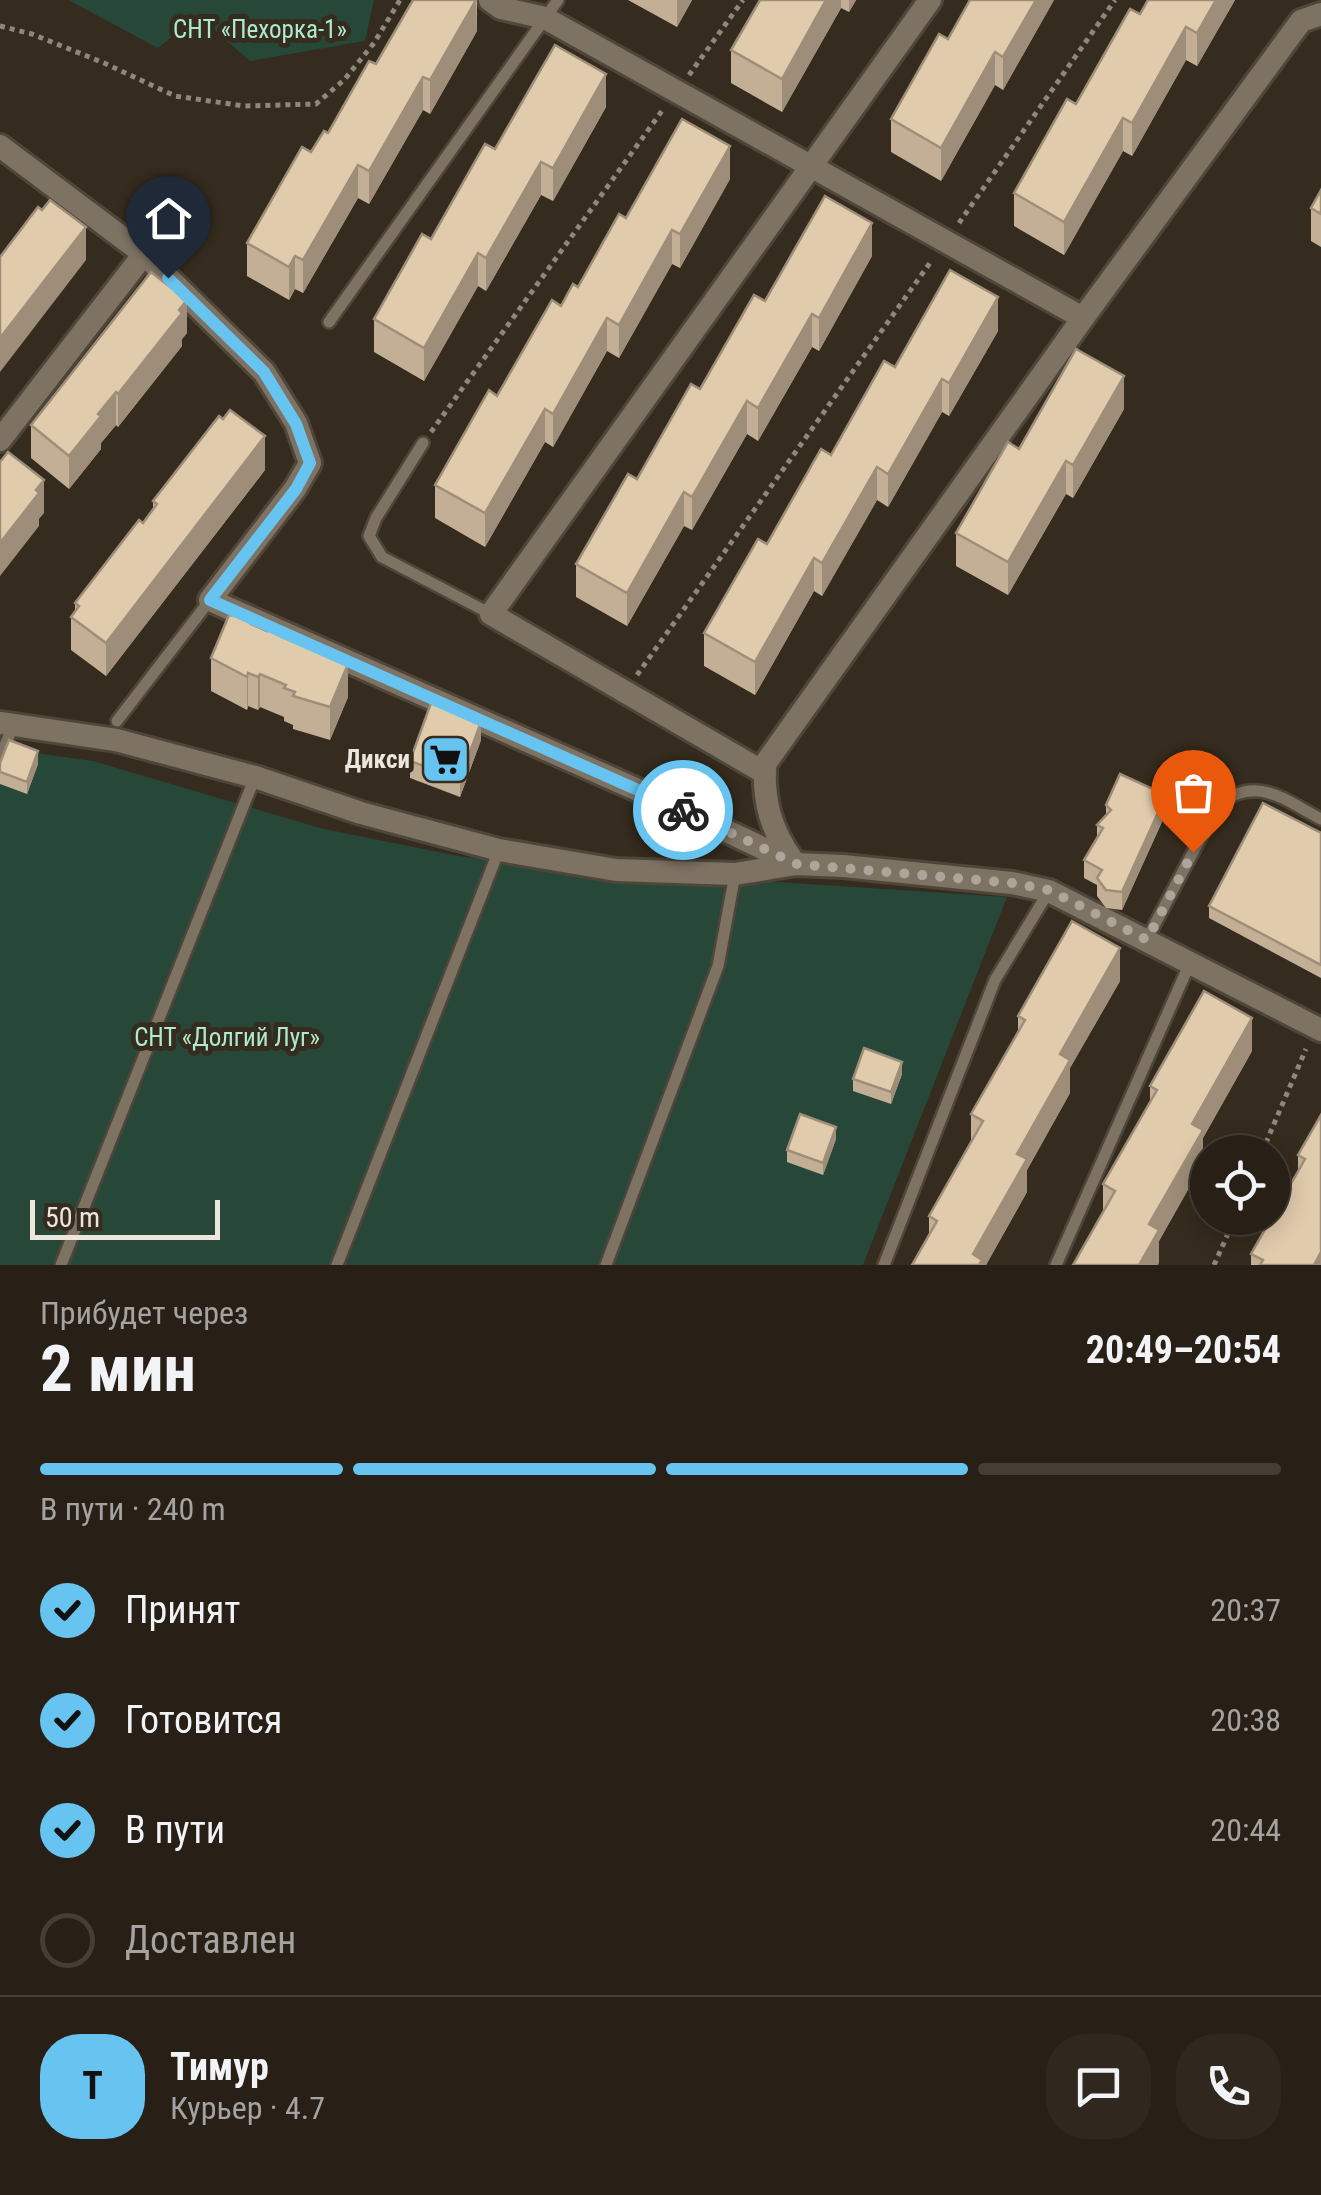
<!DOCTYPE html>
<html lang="ru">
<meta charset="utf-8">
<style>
body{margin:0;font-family:"Roboto Condensed",sans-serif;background:#30281f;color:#f1f3f6;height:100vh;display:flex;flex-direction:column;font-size:38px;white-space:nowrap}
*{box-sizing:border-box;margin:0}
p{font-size:32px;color:#a5a3a1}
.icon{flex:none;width:55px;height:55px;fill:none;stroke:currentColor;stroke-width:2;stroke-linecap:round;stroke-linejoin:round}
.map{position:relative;height:1265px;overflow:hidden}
.sheet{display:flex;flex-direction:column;background:#282016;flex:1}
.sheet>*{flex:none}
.controls{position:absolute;left:1190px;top:1135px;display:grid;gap:20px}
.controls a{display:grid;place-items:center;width:100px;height:100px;border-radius:50%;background:#282016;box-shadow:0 5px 25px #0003,0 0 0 2px #443e35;font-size:50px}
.scale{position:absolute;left:30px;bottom:25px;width:190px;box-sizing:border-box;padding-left:10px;border:5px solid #ede6dd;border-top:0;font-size:28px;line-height:35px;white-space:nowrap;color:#ede6dd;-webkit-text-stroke:8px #352b1e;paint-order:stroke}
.pin{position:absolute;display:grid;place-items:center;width:85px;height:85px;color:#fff;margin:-102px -42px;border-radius:50% 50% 50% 0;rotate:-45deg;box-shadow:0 0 10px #0007}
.pin .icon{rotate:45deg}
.courier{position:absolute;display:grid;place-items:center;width:100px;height:100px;margin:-50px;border:8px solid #67c4f0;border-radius:50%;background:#fff;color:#222;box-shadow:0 2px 12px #0007}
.headline em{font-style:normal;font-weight:700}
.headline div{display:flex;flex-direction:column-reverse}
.headline{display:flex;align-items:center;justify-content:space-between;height:170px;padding:0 40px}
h1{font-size:65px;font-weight:700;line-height:75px}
.bar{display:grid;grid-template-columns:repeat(4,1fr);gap:15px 10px;align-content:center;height:120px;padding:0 40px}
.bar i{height:12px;border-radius:8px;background:#443e35}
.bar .selected{background:#67c4f0}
.bar p{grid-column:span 4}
.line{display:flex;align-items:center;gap:25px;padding:0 40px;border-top:2px solid #443e35}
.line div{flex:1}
.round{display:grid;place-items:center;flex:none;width:105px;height:105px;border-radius:40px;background:#30281f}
ol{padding:0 40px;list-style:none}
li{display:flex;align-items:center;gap:30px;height:110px}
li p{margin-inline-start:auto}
li .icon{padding:10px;border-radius:50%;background:#67c4f0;color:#111;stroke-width:4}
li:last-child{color:#a5a3a1}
li i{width:55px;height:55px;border:5px solid #443e35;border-radius:50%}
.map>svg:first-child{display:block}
.green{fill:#274739}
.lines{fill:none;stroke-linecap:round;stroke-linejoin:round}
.service-casing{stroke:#4f463a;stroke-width:16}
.minor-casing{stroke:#4f463a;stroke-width:28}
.path{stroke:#90877c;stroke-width:5;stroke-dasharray:5 5;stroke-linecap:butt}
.service{stroke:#7e7263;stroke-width:11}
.minor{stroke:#7e7263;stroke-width:22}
.wall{fill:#c2af95}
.shaded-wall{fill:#9e8e79}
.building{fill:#e1cbad;stroke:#9e8e79;stroke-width:2.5}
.done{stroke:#ada59a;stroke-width:10;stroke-dasharray:0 18}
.route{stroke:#67c4f0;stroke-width:12}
.labels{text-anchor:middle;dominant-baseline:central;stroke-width:10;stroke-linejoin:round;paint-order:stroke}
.park-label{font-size:25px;fill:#abeccf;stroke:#352b1e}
.poi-label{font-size:25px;font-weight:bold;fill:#ede6dd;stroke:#352b1e;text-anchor:end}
</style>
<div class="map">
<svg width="1321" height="1265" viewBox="0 0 1321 1265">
<rect width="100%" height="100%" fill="#352b1e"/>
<g class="green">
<polygon points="68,0 374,0 365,41 250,61 198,16 158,48"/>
<polygon points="0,748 93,761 320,828 453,855 636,883 761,881 1007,897 863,1265 0,1265"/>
</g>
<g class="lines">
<defs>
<g id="service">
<polyline points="329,322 558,0"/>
<polyline points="423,443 376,518 369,536 382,557 491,614"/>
<polyline points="117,721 210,600"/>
<polyline points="0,757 14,724"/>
<path d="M 1147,939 L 1218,805 C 1257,774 1284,800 1321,819"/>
<polyline points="61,1265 255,777"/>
<polyline points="337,1265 499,850"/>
<polyline points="606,1265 718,966 735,874"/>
<polyline points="884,1265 995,980 1049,891"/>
<polyline points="1056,1265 1190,963"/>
</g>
<g id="minor">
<polyline points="490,0 501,8 545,18 1083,318"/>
<polyline points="0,146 144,254 264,372 296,423 310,463 295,489 210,600 676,807 796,864"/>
<polyline points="0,440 144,254"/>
<polyline points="0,723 116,740 255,777 361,813 499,850 616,870 735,874 796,864 843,866 1012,883 1049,891 1321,1030"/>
<polyline points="765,773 491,614 930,0"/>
<path d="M 793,861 C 771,830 763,802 765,764 L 1083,318 L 1301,21 L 1321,14"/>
</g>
</defs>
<use href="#service" class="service-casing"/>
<use href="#minor" class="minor-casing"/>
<g class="path">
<polyline points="0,26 32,34 104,63 175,96 244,106 316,104 344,80 374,43 400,0"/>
<polyline points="689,75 743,0"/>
<polyline points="959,223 1115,0"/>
<polyline points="431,432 664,108"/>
<polyline points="637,675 932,260"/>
<polyline points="1262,1152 1306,1049"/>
<polyline points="1214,1265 1235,1218"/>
</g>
<use href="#service" class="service"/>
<use href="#minor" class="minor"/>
</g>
<g class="wall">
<polygon points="477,0 477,31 430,114 423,110 369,204 358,198 303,293 295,289 289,300 247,276 247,243 311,152 328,133 376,64"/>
<polygon points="628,0 692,0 677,27"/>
<polygon points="760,0 856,0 849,12 841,8 782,112 731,83 731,50"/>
<polygon points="1054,0 1003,90 995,85 941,181 891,152 891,119 948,39"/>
<polygon points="1148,0 1235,0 1197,66 1186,60 1132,156 1123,151 1064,255 1014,226 1014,193 1140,14"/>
<polygon points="606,107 553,201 541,195 486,291 478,286 424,381 374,352 374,319 431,239"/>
<polygon points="730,179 680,268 672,264 619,358 607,351 553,447 545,442 485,547 435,518 435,485 561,306 578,287 626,218"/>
<polygon points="1321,190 1321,247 1311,241 1311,208"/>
<polygon points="872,256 819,351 812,347 758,441 747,434 692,530 684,526 627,626 576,597 576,564 765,301"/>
<polygon points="998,331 949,416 942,412 888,507 877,500 822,596 814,591 755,695 704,666 704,633 831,455 895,367"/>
<polygon points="187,333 182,339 182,346 118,427 116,425 101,443 101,449 69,489 31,458 31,425"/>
<polygon points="1124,409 1073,498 1066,494 1008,595 956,566 956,533 1019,449"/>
<polygon points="265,470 106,676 71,650 71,617 75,611 75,603 153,510 153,501"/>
<polygon points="253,624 341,661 348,697 330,740 293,729 293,725 284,721 284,717 260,707 258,710 248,706 247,710 211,691 211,658"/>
<polygon points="481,740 460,797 410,778 410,761"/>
<polygon points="0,763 38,764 27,794 0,784"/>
<polygon points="1106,805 1166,813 1122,910 1106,908 1097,896 1097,885 1084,878 1084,860 1097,839 1097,825 1106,816"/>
<polygon points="1321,833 1321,978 1209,918 1209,906"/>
<polygon points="1120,981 1070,1068 1070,1093 1027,1170 1027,1192 986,1265 912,1265 929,1235 929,1216 971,1141 971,1114 1018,1032 1018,1016"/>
<polygon points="1252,1051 1203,1138 1203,1163 1159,1241 1158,1265 1073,1265 1103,1211 1103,1184 1150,1102 1150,1086"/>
<polygon points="902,1074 891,1104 853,1091 853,1079"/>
<polygon points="1321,1115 1321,1265 1251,1265 1251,1254 1298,1172 1298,1155"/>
<polygon points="836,1139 823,1175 787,1162 787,1150"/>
</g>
<g class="shaded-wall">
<polygon points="476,0 477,31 430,114 430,80"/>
<polygon points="677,0 692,0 677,27"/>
<polygon points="826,0 841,0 841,8 782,112 782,79"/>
<polygon points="849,0 856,0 849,12"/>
<polygon points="1036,0 1054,0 1003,90 1003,57"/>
<polygon points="1216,0 1235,0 1197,66 1197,33"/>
<polygon points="1186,27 1186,60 1132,156 1132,123"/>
<polygon points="995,52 995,85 941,181 941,148"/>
<polygon points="606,74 606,107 553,201 553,168"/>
<polygon points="423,77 423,110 369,204 369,171"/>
<polygon points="1123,118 1123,151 1064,255 1064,222"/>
<polygon points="730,146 730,179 680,268 680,234"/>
<polygon points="541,162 541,195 486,291 486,258"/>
<polygon points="358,165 358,198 303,293 303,260"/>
<polygon points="872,223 872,256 819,351 819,318"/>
<polygon points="86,227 86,260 0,372 0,338"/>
<polygon points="672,230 672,264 619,358 619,325"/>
<polygon points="478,253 478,286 424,381 424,348"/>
<polygon points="295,256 295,289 289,300 289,267"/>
<polygon points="998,297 998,331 949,416 949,383"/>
<polygon points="187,300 187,333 182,339 182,346 118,427 118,394"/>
<polygon points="812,314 812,347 758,441 758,408"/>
<polygon points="607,318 607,351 553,447 553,414"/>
<polygon points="1124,376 1124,409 1073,498 1073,465"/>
<polygon points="942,379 942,412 888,507 888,474"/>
<polygon points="116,392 116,425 101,443 101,449 69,489 69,456 98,414"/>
<polygon points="747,401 747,434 692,530 692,497"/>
<polygon points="545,409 545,442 485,547 485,513"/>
<polygon points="265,436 265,470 106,676 106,643"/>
<polygon points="1066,461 1066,494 1008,595 1008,562"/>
<polygon points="877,467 877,500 822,596 822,563"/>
<polygon points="44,480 44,513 39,519 39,526 0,576 0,543"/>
<polygon points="684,492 684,526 627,626 627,593"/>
<polygon points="814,558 814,591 755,695 755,662"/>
<polygon points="341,656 341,683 348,664 348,697 330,740 330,707"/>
<polygon points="248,673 248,706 247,710 247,677"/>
<polygon points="260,674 260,707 258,710 258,677"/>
<polygon points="481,722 481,740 460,797 460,779"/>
<polygon points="38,751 38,764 27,794 27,782"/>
<polygon points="1166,795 1166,813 1122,910 1122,892"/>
<polygon points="1120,948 1120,981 1070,1068 1070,1093 1027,1170 1027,1192 986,1265 973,1265 973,1254 1060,1054"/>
<polygon points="1252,1018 1252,1051 1203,1138 1203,1163 1159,1241 1159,1263 1158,1265 1139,1265 1149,1224 1192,1124"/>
<polygon points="902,1062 902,1074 891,1104 891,1092"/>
<polygon points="836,1127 836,1139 823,1175 823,1163"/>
<polygon points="1321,1252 1321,1265 1314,1265"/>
</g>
<g class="building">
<polygon points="413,0 476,0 430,80 423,77 369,171 358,165 303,260 295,256 289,267 247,243 302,147 311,152 324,131 328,133 369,61 376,64"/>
<polygon points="760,0 826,0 782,79 731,50"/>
<polygon points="970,0 1036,0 1003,57 995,52 941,148 891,119 939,34 948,39"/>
<polygon points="1148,0 1216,0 1197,33 1186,27 1132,123 1123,118 1064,222 1014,193 1067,99 1076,104 1130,9 1140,14"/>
<polygon points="555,45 606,74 553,168 541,162 486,258 478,253 424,348 374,319 422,234 431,239 485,144 495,149"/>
<polygon points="682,119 730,146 680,234 672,230 619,325 607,318 553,414 545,409 485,513 435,485 489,390 497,396 552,300 561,306 573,284 578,287 619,214 626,218"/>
<polygon points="1321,190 1321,214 1311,208"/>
<polygon points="825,196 872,223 819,318 812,314 758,408 747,401 692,497 684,492 627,593 576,564 628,474 637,479 691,384 700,389 754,295 765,301"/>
<polygon points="50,200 86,227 0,338 0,257 38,207 42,210"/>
<polygon points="950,270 998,297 949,383 942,379 888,474 877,467 822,563 814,558 755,662 704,633 758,539 767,544 821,449 831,455 884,361 895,367"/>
<polygon points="151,272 187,300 179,310 182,313 118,394 116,392 98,414 101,416 69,456 31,425"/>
<polygon points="1076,349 1124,376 1073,465 1066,461 1008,562 956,533 1008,442 1019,449"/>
<polygon points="230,410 265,436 106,643 71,617 79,606 75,603 139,520 143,523 157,504 153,501 219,416 223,419"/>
<polygon points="8,452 44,480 36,490 39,493 0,543 0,462"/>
<polygon points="229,615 253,619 251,624 267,631 269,626 280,630 278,635 301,645 303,640 316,646 314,650 325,654 327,650 341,656 339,660 348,664 330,707 293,696 295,692 284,688 286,685 260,674 258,677 248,673 247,677 211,658"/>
<polygon points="431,703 481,722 460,779 410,761"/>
<polygon points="9,740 38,751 27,782 0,772 0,763"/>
<polygon points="1120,774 1166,795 1122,892 1106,890 1097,878 1102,870 1084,860 1103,828 1097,825 1111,810 1106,805"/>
<polygon points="1263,803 1321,833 1321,965 1209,906"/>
<polygon points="1072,921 1120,948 1060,1054 1070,1060 1017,1154 1027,1159 973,1254 982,1260 979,1265 912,1265 937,1221 929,1216 983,1121 971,1114 1025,1020 1018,1016"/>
<polygon points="1204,991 1252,1018 1192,1124 1203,1130 1149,1224 1159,1230 1139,1265 1073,1265 1115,1191 1103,1184 1157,1090 1150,1086"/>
<polygon points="864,1048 902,1062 891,1092 853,1079"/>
<polygon points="800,1114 836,1127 823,1163 787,1150"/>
<polygon points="1321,1115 1321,1252 1314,1265 1260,1265 1263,1260 1251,1254 1305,1159 1298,1155"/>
</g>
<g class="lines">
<polyline class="done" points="683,810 796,864 1012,883 1049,890 1147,940 1193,852"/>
<polyline class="route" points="168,278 264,372 296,424 310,463 296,489 210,600 683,810"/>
</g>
<defs>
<symbol id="supermarket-square" viewBox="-11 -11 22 22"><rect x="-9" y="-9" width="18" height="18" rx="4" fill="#67c4f0" stroke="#352b1e"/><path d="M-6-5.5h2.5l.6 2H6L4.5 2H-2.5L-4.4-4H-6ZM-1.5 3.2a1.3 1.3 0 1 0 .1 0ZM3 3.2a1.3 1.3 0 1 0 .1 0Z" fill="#111"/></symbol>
</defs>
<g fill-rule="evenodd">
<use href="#supermarket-square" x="418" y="732" width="55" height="55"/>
</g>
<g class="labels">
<g class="park-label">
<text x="260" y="29">СНТ «Пехорка-1»</text>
<text x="227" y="1037">СНТ «Долгий Луг»</text>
</g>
<g class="poi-label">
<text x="410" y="759">Дикси</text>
</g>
</g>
</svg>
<div class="controls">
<a><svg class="icon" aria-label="locate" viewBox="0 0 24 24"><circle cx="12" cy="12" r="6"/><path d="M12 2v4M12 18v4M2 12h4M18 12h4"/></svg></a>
</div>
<div class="scale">50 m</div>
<div class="pin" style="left:1193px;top:852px;background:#ea580c"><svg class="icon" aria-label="bag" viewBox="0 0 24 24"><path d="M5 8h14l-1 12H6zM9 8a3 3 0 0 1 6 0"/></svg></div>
<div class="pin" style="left:168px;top:278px;background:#1f2937"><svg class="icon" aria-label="home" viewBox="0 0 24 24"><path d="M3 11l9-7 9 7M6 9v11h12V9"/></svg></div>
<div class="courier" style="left:683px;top:810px"><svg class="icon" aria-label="bike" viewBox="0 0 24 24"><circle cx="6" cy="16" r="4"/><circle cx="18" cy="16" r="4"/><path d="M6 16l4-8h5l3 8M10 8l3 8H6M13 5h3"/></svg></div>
</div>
<section class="sheet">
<div class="headline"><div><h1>2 мин</h1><p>Прибудет через</p></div><em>20:49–20:54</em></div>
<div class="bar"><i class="selected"></i><i class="selected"></i><i class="selected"></i><i></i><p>В пути · 240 m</p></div>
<ol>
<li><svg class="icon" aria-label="check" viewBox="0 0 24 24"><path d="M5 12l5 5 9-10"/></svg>Принят<p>20:37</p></li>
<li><svg class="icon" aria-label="check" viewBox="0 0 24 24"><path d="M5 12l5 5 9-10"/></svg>Готовится<p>20:38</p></li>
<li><svg class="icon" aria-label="check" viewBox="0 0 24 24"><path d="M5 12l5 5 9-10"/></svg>В пути<p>20:44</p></li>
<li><i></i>Доставлен</li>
</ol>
<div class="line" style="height:180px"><b class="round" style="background:#67c4f0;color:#111">Т</b><div><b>Тимур</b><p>Курьер · 4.7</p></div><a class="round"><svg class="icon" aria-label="chat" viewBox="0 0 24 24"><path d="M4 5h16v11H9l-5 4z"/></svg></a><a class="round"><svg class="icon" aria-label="phone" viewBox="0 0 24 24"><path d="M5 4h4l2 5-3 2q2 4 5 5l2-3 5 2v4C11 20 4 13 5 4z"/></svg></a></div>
</section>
